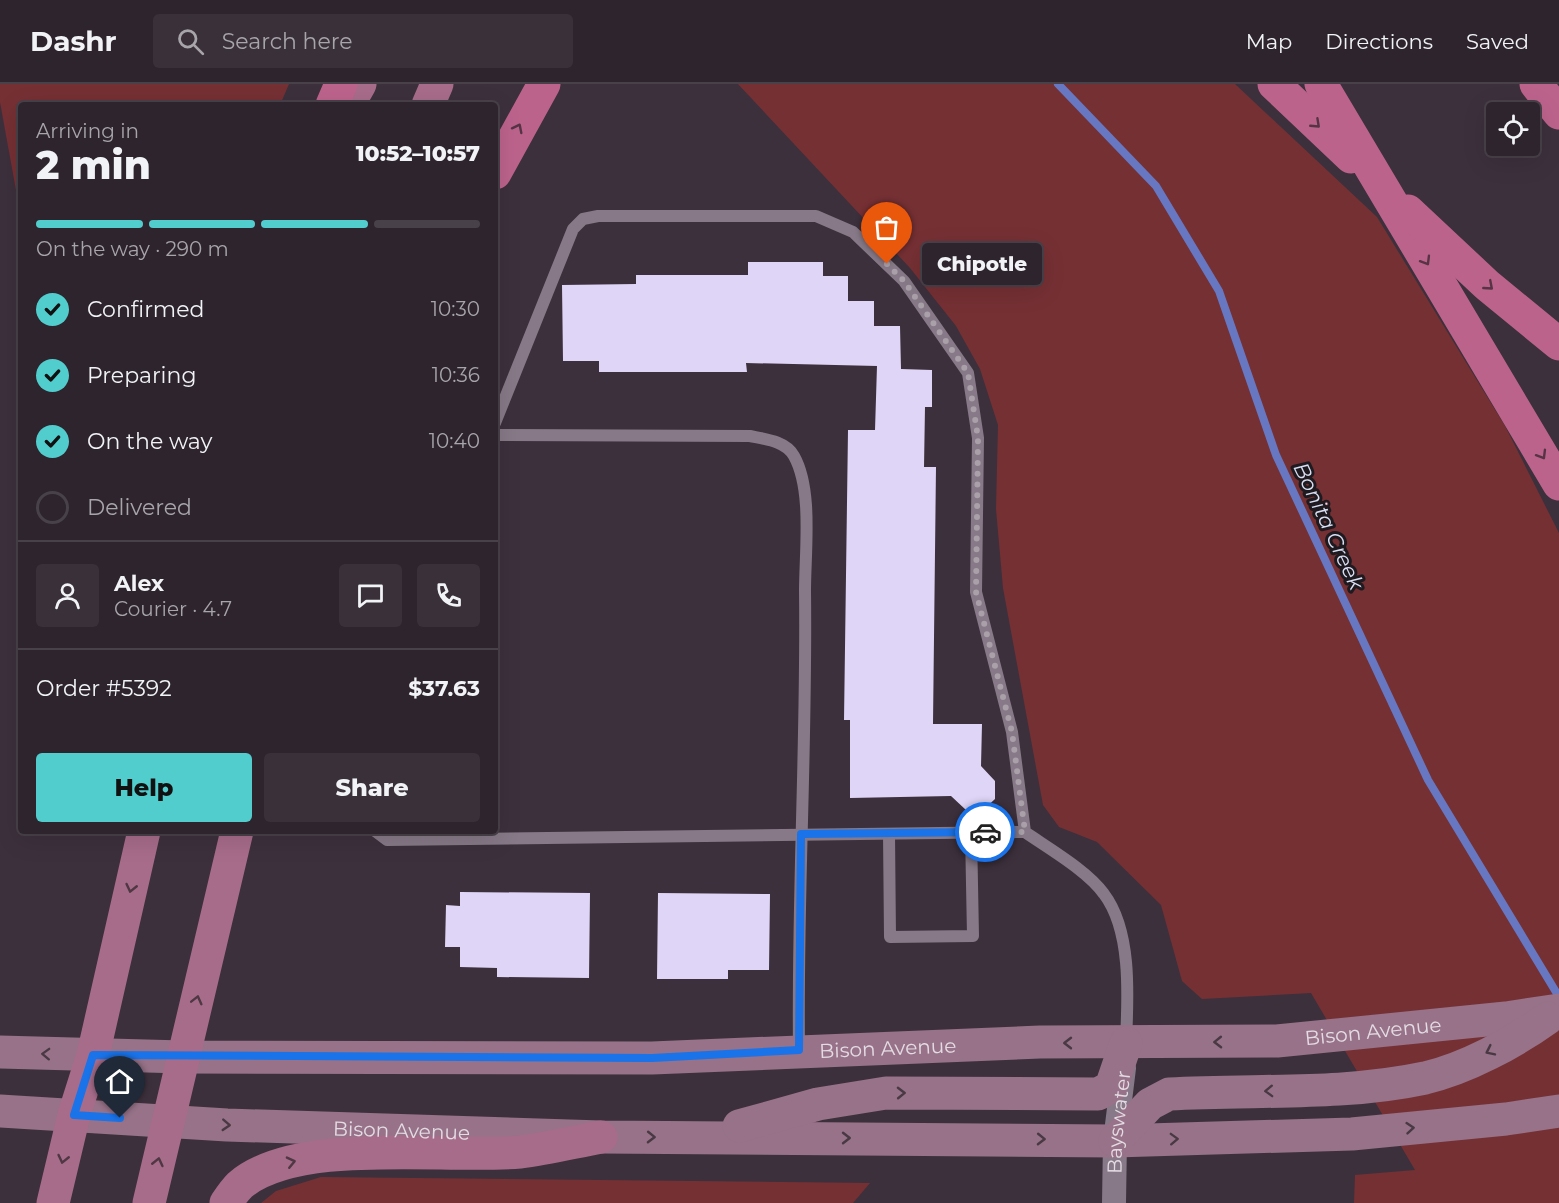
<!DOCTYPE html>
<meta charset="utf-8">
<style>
body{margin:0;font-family:Montserrat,sans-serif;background:#393039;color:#f1f3f6;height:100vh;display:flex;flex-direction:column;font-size:22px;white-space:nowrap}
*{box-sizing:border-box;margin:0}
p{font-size:20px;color:#a7a4aa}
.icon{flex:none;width:33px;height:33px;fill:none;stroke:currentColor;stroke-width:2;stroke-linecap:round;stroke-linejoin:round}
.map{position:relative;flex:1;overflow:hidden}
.details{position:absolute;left:18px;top:18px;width:480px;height:732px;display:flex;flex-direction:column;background:#2d242d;border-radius:6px;box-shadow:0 6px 24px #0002,0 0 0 2px #484149}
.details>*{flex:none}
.fabs{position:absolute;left:1486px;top:18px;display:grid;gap:12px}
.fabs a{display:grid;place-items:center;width:54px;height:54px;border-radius:6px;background:#2d242d;box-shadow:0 6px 24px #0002,0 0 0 2px #484149;font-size:30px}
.pin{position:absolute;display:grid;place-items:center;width:51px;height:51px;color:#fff;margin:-62px -26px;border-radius:50% 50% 50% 0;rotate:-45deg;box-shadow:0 0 6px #0007}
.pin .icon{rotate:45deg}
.courier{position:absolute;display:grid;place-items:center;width:60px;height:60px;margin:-30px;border:4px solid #1a73e8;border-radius:50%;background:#fff;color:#222;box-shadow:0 2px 8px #0007}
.bubble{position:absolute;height:42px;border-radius:6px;background:#2d242d;box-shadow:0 6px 24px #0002,0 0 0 2px #484149;font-size:20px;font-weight:800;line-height:42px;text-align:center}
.summary em{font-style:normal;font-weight:800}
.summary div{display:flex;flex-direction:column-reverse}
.summary{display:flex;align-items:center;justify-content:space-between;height:102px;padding:0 18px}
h1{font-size:39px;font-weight:800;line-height:45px}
.bar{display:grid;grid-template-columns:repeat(4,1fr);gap:9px 6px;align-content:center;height:72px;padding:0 18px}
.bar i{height:8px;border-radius:4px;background:#484149}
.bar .selected{background:#52cdcd}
.bar p{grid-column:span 4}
.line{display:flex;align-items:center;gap:15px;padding:0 18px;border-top:2px solid #484149}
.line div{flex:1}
.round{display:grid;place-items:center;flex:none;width:63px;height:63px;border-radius:6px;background:#393039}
ol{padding:0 18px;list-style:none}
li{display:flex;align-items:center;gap:18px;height:66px}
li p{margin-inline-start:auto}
li .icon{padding:6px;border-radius:50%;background:#52cdcd;color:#111;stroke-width:4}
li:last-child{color:#a7a4aa}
li i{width:33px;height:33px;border:3px solid #484149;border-radius:50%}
.action{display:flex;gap:12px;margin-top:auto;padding:12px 18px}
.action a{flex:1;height:69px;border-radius:6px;background:#52cdcd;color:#111;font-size:24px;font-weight:800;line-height:69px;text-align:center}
.action a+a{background:#393039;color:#f1f3f6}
header{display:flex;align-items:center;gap:36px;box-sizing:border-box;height:84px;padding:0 30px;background:#2d242d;border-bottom:2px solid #484149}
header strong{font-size:28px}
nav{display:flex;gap:33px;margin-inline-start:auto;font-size:21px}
.search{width:420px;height:54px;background:#393039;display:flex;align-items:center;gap:15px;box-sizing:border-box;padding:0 21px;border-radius:6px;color:#a7a4aa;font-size:22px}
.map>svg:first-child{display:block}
.green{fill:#753034}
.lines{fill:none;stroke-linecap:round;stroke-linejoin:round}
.stream{stroke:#6877c2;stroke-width:8}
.building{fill:#dfd5f6}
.lane{stroke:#877987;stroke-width:12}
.street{stroke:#877987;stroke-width:24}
.secondary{stroke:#977288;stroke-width:33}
.primary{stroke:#a76c8a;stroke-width:33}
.highway{stroke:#bc638c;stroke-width:33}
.oneway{stroke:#563445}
.oneway2{stroke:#4f3744}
.oneway3{stroke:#493944}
.done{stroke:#a9a0a9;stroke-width:6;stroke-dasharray:0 10.8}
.route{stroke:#1a73e8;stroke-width:8}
.labels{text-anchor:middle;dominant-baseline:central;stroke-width:6;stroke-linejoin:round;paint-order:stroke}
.street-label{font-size:20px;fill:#e4dce4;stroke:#1f1a1f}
.water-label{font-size:21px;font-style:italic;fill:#d8def3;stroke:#1f1a1f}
</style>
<header>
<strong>Dashr</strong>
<div class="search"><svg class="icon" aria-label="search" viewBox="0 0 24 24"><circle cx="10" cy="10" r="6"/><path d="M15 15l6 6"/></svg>Search here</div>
<nav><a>Map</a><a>Directions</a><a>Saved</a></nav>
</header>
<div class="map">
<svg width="1559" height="1119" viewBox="0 0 1559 1119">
<rect width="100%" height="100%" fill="#3c303c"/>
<g class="green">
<polygon points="0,0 289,0 280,21 21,21 21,134 0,18"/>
<polygon points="738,0 1235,0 1377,133 1505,342 1559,449 1559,1119 1354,1119 1355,1091 1415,1086 1311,909 1202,915 1182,897 1161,821 1097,758 1059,743 1043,721 1003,504 996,425 998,341 980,285 956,242 910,184"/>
<polygon points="321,1093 870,1099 853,1119 261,1119 276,1107"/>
</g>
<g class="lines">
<polyline class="stream" points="1058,0 1156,102 1219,207 1276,371 1428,696 1559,913"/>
</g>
<g class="building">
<polygon points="748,178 823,178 823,192 848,192 848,217 874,217 874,242 900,242 901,285 932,286 932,323 925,323 924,383 936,383 933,640 982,640 981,682 995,697 995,715 982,727 966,726 951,712 850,714 850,636 844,636 848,346 875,346 877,282 746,279 747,288 599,288 599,277 563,277 562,201 636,200 636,191 748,191"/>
<polygon points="460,808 590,809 589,894 497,893 497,884 460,883 460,863 445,863 446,821 460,822"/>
<polygon points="658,809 770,810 769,886 728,886 728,895 657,895"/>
</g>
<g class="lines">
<g class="lane">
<path d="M 495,339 L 573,145 L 583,135 L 598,132 L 816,132 L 853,148 L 904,197 L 968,289 L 978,354 L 976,508 L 1012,648 L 1025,748 C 1048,764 1088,787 1104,810 C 1132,847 1128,913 1126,957"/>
<path d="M 495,351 L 750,352 C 765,355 786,357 794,372 C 813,406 805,467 805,507 C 807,660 797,813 799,966"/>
<polyline points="375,747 387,756 1025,748"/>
<polyline points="889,750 890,853 973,852 971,748"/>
</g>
<path class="street" id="s1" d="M 1114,1119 L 1115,1057 L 1124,984"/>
<g class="secondary">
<path id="s2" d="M 0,968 L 183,973 L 652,974 L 1040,958 L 1277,957 L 1506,934 L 1559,926"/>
<path id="s3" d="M 0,1027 L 227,1041 L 601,1053 L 1115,1057 L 1352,1050 L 1506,1035 L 1559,1027"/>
<polyline points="739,1042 818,1020 886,1009 1098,1010 1111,1003 1126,959"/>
<path d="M 1115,1057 L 1150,1020 L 1169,1010 C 1254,1005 1341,1012 1425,994 C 1467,984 1513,959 1548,934"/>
</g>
<g class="primary">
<polyline points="348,21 360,0"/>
<polyline points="428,21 437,0"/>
<polyline points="53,1119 74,1031 93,971 144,747"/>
<polyline points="149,1119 237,747"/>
<path d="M 226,1119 C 230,1113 235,1106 240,1101 C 298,1052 446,1075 520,1068 C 547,1065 574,1058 601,1053"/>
</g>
<g class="highway">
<polyline points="1274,0 1351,73"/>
<polyline points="1321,0 1559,400"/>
<polyline points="1536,0 1559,29"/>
<polyline points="332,21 341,0"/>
<polyline points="495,89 544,0"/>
<polyline points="1408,127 1487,201 1559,260"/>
</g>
</g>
<defs><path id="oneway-chevron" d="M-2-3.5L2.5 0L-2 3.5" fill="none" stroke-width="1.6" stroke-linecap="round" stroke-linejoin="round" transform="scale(1.5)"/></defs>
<g class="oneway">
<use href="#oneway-chevron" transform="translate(1316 40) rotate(43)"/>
<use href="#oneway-chevron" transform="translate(518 44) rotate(-63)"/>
<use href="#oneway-chevron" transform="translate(1426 177) rotate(59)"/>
<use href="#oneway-chevron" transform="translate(1489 202) rotate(41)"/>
<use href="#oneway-chevron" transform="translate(1542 371) rotate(59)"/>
</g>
<g class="oneway2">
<use href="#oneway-chevron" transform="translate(131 804) rotate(103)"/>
<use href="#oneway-chevron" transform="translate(197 916) rotate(-76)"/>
<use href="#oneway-chevron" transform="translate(63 1075) rotate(103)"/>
<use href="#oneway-chevron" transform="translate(158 1078) rotate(-77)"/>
<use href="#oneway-chevron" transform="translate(291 1078) rotate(-13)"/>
</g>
<g class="oneway3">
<use href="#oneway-chevron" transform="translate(1218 958) rotate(179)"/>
<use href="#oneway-chevron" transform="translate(1068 959) rotate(-180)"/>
<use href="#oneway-chevron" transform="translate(1490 967) rotate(154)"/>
<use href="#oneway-chevron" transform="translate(46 970) rotate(-178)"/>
<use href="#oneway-chevron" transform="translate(1269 1007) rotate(178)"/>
<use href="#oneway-chevron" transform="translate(901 1009) rotate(-1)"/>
<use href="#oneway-chevron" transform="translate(226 1041) rotate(3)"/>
<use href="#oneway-chevron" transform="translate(1410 1044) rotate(-5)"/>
<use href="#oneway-chevron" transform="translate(651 1053) rotate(1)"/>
<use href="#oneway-chevron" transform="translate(846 1054)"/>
<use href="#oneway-chevron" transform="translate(1041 1055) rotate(1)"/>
<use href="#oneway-chevron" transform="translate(1174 1055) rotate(-2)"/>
</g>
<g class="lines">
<polyline class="done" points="887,180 904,197 968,289 978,354 976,508 1012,648 1025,748 985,748"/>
<polyline class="route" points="120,1034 74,1031 93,971 652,974 799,966 801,750 985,748"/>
</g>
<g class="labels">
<g class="street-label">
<text stroke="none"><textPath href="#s2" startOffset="1374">Bison Avenue</textPath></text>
<text stroke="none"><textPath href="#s2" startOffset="888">Bison Avenue</textPath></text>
<text stroke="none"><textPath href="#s1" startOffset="81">Bayswater</textPath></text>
<text stroke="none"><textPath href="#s3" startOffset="402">Bison Avenue</textPath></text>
</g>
<g class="water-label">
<text transform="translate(1329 442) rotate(65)">Bonita Creek</text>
</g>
</g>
</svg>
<div class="fabs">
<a><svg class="icon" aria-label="locate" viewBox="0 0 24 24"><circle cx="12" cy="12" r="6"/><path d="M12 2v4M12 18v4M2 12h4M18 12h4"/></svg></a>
</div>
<div class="pin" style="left:887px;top:180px;background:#ea580c"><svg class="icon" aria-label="bag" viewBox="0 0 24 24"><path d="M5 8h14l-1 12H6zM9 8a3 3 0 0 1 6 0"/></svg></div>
<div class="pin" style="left:120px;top:1034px;background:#1f2937"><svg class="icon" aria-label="home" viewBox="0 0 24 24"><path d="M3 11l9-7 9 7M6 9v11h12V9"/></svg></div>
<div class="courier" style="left:985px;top:748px"><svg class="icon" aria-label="car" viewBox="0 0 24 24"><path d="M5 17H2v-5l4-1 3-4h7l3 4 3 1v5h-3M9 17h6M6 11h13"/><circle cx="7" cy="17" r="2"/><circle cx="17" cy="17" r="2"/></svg></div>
<div class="bubble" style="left:922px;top:159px;width:120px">Chipotle</div>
<section class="details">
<div class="summary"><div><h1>2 min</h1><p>Arriving in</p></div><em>10:52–10:57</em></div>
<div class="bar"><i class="selected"></i><i class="selected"></i><i class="selected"></i><i></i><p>On the way · 290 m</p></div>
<ol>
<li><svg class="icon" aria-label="check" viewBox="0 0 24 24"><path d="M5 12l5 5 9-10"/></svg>Confirmed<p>10:30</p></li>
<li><svg class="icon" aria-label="check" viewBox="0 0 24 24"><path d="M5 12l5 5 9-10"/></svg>Preparing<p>10:36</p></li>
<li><svg class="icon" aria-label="check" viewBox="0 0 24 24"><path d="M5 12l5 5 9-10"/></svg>On the way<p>10:40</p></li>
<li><i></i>Delivered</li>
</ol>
<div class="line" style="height:108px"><a class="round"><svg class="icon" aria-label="person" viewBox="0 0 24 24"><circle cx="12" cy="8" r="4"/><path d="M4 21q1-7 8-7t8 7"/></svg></a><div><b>Alex</b><p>Courier · 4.7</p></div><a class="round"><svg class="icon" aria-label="chat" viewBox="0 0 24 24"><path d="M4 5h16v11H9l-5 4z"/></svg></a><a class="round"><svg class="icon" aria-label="phone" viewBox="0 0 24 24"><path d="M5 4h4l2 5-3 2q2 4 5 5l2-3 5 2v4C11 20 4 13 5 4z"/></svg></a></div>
<div class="line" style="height:78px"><div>Order #5392</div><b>$37.63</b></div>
<div class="action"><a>Help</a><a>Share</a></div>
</section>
</div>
